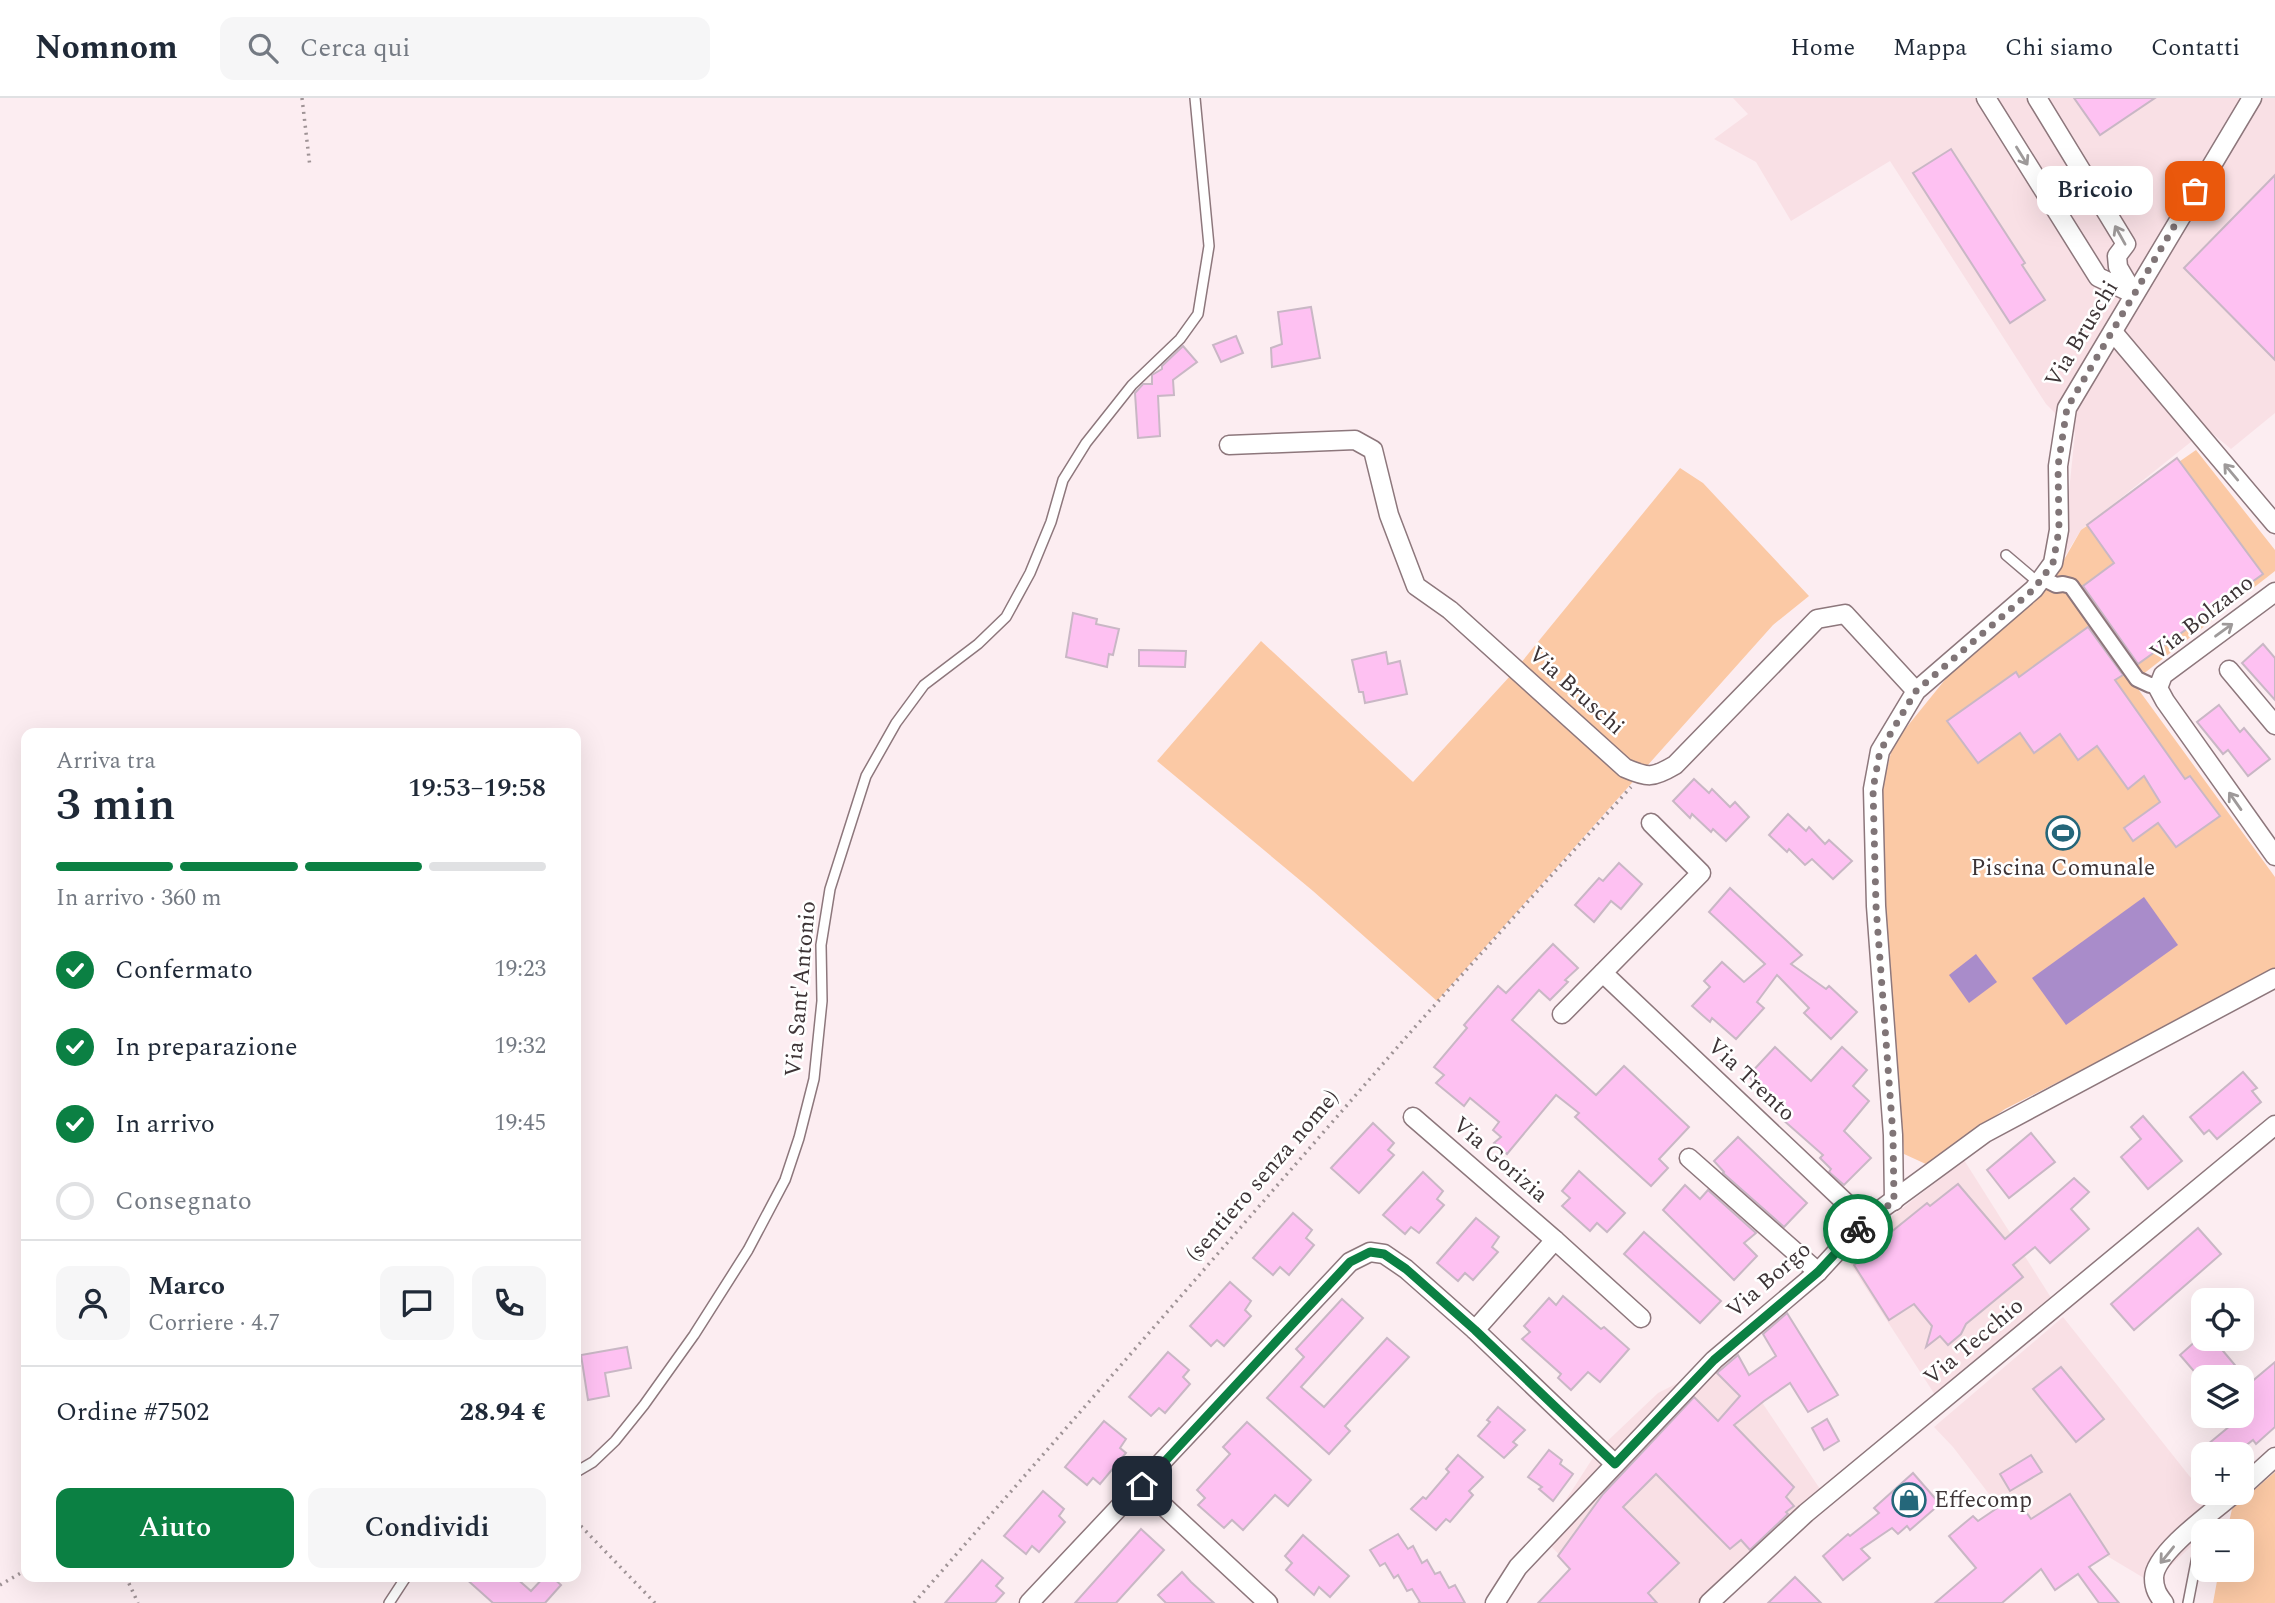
<!DOCTYPE html>
<html lang="it">
<meta charset="utf-8">
<style>
body{margin:0;font-family:Spectral,serif;background:#f6f6f7;color:#1f2937;height:100vh;display:flex;flex-direction:column;font-size:26px;white-space:nowrap}
*{box-sizing:border-box;margin:0}
p{font-size:23px;color:#747a83}
.icon{flex:none;width:38px;height:38px;fill:none;stroke:currentColor;stroke-width:2;stroke-linecap:round;stroke-linejoin:round}
.map{position:relative;flex:1;overflow:hidden}
.details{position:absolute;left:21px;top:630px;width:560px;height:854px;display:flex;flex-direction:column;background:#fff;border-radius:14px;box-shadow:0 7px 28px #0002}
.details>*{flex:none}
.buttons{position:absolute;left:2191px;top:1190px;display:grid;gap:14px}
.buttons a{display:grid;place-items:center;width:63px;height:63px;border-radius:14px;background:#fff;box-shadow:0 7px 28px #0002;font-size:35px}
.pin{position:absolute;display:grid;place-items:center;width:60px;height:60px;color:#fff;margin:-30px;border-radius:14px;box-shadow:0 4px 10px #0006}
.courier{position:absolute;display:grid;place-items:center;width:70px;height:70px;margin:-35px;border:5px solid #0b8043;border-radius:50%;background:#fff;color:#222;box-shadow:0 2px 9px #0007}
.bubble{position:absolute;height:49px;border-radius:14px;background:#fff;box-shadow:0 7px 28px #0002;font-size:23px;font-weight:600;line-height:49px;text-align:center}
.head em{font-style:normal;font-weight:600}
.head div{display:flex;flex-direction:column-reverse}
.head{display:flex;align-items:center;justify-content:space-between;height:119px;padding:0 35px}
h1{font-size:46px;font-weight:600;line-height:52px}
.bar{display:grid;grid-template-columns:repeat(4,1fr);gap:10px 7px;align-content:center;height:84px;padding:0 35px}
.bar i{height:9px;border-radius:5px;background:#e0e1e3}
.bar .on{background:#0b8043}
.bar p{grid-column:span 4}
.line{display:flex;align-items:center;gap:18px;padding:0 35px;border-top:2px solid #e0e1e3}
.line div{flex:1}
.round{display:grid;place-items:center;flex:none;width:74px;height:74px;border-radius:14px;background:#f6f6f7}
ol{padding:0 35px;list-style:none}
li{display:flex;align-items:center;gap:21px;height:77px}
li p{margin-inline-start:auto}
li .icon{padding:7px;border-radius:50%;background:#0b8043;color:#fff;stroke-width:4}
li:last-child{color:#747a83}
li i{width:38px;height:38px;border:4px solid #e0e1e3;border-radius:50%}
.action{display:flex;gap:14px;margin-top:auto;padding:14px 35px}
.action a{flex:1;height:80px;border-radius:14px;background:#0b8043;color:#fff;font-size:28px;font-weight:600;line-height:80px;text-align:center}
.action a+a{background:#f6f6f7;color:#1f2937}
header{display:flex;align-items:center;gap:42px;box-sizing:border-box;height:98px;padding:0 35px;background:#fff;border-bottom:2px solid #e0e1e3}
header strong{font-size:33px}
nav{display:flex;gap:38px;margin-inline-start:auto;font-size:24px}
.search{width:490px;height:63px;background:#f6f6f7;display:flex;align-items:center;gap:18px;box-sizing:border-box;padding:0 24px;border-radius:14px;color:#747a83;font-size:26px}
.map>svg:first-child{display:block}
.built{fill:#f9e0e5}
.green{fill:#fbc9a5}
.water{fill:#a98cca}
.building{fill:#fec1f2;stroke:#c9b7c5;stroke-width:2}
.lines{fill:none;stroke-linecap:round;stroke-linejoin:round}
.service-casing{stroke:#8d777c;stroke-width:12}
.pedestrian-casing{stroke:#8d777c;stroke-width:18}
.minor-casing{stroke:#8d777c;stroke-width:21}
.path{stroke:#9f9396;stroke-width:3.5;stroke-dasharray:2 5;stroke-linecap:butt}
.service{stroke:#fff;stroke-width:9}
.pedestrian{stroke:#fff;stroke-width:14}
.minor{stroke:#fff;stroke-width:18}
.oneway{stroke:#9e9a9a}
.done{stroke:#807577;stroke-width:7;stroke-dasharray:0 12.6}
.route{stroke:#0b8043;stroke-width:9}
.labels{text-anchor:middle;dominant-baseline:central;stroke-width:5;stroke-linejoin:round;paint-order:stroke}
.street-label{font-size:23px;fill:#3d3436;stroke:#fff}
.poi-label{font-size:23px;fill:#3d3436;stroke:#fff}
</style>
<header>
<strong>Nomnom</strong>
<div class="search"><svg class="icon" aria-label="search" viewBox="0 0 24 24"><circle cx="10" cy="10" r="6"/><path d="M15 15l6 6"/></svg>Cerca qui</div>
<nav><a>Home</a><a>Mappa</a><a>Chi siamo</a><a>Contatti</a></nav>
</header>
<div class="map">
<svg width="2275" height="1505" viewBox="0 0 2275 1505">
<rect width="100%" height="100%" fill="#fcedf1"/>
<g class="built">
<polygon points="1733,0 2275,0 2275,315 2231,351 2207,331 2081,432 2058,469 2066,423 2075,335 2046,306 1890,63 1791,123 1756,64 1714,41 1748,16"/>
<polygon points="1964,1062 2055,1206 1937,1300 1844,1156"/>
<polygon points="2063,1219 2222,1419 2207,1433 2203,1433 2203,1437 2165,1473 2164,1492 2107,1458 2055,1492 2015,1430 1953,1349 1934,1329"/>
<polygon points="1731,1258 1822,1394 1701,1505 1606,1505 1542,1439 1598,1352 1658,1295"/>
</g>
<g class="green">
<polygon points="2196,352 2275,452 2275,473 2133,584 2275,779 2275,874 2005,1011 1928,1067 1904,1056 1883,799 1882,691 1893,646 1948,578 2049,488 2081,432"/>
<polygon points="1680,370 1703,385 1809,498 1773,527 1437,903 1313,793 1157,663 1261,543 1413,684 1511,577"/>
<polygon points="2275,1374 2275,1505 2213,1505 2219,1472 2242,1472 2242,1433 2227,1433 2232,1411"/>
</g>
<g class="water">
<polygon points="2144,799 2178,847 2066,927 2032,880"/>
<polygon points="1976,856 1997,884 1969,905 1949,877"/>
</g>
<g class="building">
<polygon points="2074,0 2155,0 2100,37"/>
<polygon points="1951,51 2025,165 2022,167 2045,202 2010,225 1913,75"/>
<polygon points="2275,77 2275,262 2184,170"/>
<polygon points="1311,209 1320,260 1272,269 1271,250 1282,246 1278,214"/>
<polygon points="1236,238 1243,255 1221,264 1213,247"/>
<polygon points="1183,248 1197,264 1173,282 1174,297 1158,298 1160,338 1138,340 1135,295 1143,286 1152,286 1152,277 1162,271 1162,268"/>
<polygon points="2177,360 2263,476 2138,566 2083,488 2114,465 2087,427"/>
<polygon points="1073,515 1097,521 1096,526 1119,531 1113,557 1109,556 1107,569 1066,559"/>
<polygon points="2088,529 2123,577 2115,582 2185,681 2190,678 2220,718 2176,749 2158,725 2133,743 2124,730 2160,704 2144,678 2128,691 2097,648 2078,662 2060,636 2034,655 2020,635 1978,665 1947,623 2016,574 2019,579"/>
<polygon points="2263,546 2275,560 2275,602 2242,565"/>
<polygon points="1139,552 1186,553 1185,569 1139,568"/>
<polygon points="1386,554 1388,566 1400,563 1407,596 1365,605 1363,594 1359,594 1352,562"/>
<polygon points="2219,607 2240,634 2244,630 2270,661 2248,678 2228,652 2223,656 2197,624"/>
<polygon points="1694,681 1709,695 1712,691 1730,709 1735,704 1749,719 1726,743 1713,731 1711,734 1692,716 1690,720 1673,703"/>
<polygon points="1788,716 1806,733 1809,729 1825,746 1829,742 1852,763 1833,781 1812,761 1805,767 1789,751 1787,754 1769,737"/>
<polygon points="1619,765 1642,786 1621,811 1611,803 1594,824 1575,807 1599,780 1603,783"/>
<polygon points="1730,790 1802,857 1791,866 1826,891 1829,888 1857,914 1831,941 1804,915 1809,910 1777,877 1757,904 1764,910 1736,941 1712,920 1710,924 1692,908 1710,889 1704,883 1722,864 1744,884 1765,866 1709,814"/>
<polygon points="1553,846 1578,870 1565,882 1568,884 1550,902 1539,892 1512,922 1596,997 1624,968 1689,1029 1659,1061 1668,1070 1651,1088 1575,1019 1579,1015 1556,997 1507,1056 1494,1045 1501,1039 1493,1032 1499,1024 1470,1000 1464,1008 1436,985 1444,977 1434,969 1467,930 1464,927 1498,888 1506,895"/>
<polygon points="1775,949 1811,983 1842,949 1867,972 1853,988 1869,1003 1844,1033 1871,1060 1844,1087 1829,1074 1831,1071 1820,1060 1823,1057 1782,1021 1787,1016 1748,978"/>
<polygon points="2243,974 2257,990 2252,993 2261,1004 2217,1041 2209,1032 2204,1036 2190,1019"/>
<polygon points="2143,1018 2182,1063 2148,1091 2121,1059 2141,1041 2131,1029"/>
<polygon points="1373,1025 1394,1045 1388,1052 1394,1057 1359,1095 1331,1070"/>
<polygon points="2031,1035 2055,1064 2009,1100 1987,1072"/>
<polygon points="1738,1039 1807,1105 1784,1129 1723,1075 1724,1074 1714,1063"/>
<polygon points="1579,1073 1625,1115 1607,1134 1597,1125 1590,1133 1562,1108 1570,1100 1562,1093"/>
<polygon points="1423,1074 1443,1093 1437,1101 1444,1107 1419,1135 1411,1129 1405,1136 1383,1117"/>
<polygon points="2074,1080 2089,1094 2071,1111 2089,1131 2050,1165 2035,1149 2013,1167 2023,1179 1966,1226 1961,1236 1948,1247 1940,1238 1926,1249 1932,1228 1914,1206 1889,1222 1854,1167 1872,1154 1869,1152 1927,1105 1930,1108 1958,1086 2005,1141"/>
<polygon points="1685,1087 1700,1101 1708,1092 1756,1135 1744,1145 1757,1158 1734,1182 1663,1112"/>
<polygon points="1293,1115 1312,1132 1306,1140 1314,1147 1289,1177 1280,1169 1273,1177 1253,1160"/>
<polygon points="1476,1120 1499,1139 1492,1149 1498,1154 1473,1182 1465,1175 1458,1183 1437,1165"/>
<polygon points="2198,1130 2221,1156 2134,1232 2111,1206"/>
<polygon points="1644,1134 1721,1203 1700,1225 1624,1156"/>
<polygon points="1230,1184 1251,1203 1245,1212 1251,1218 1224,1248 1217,1242 1211,1248 1190,1228"/>
<polygon points="1563,1198 1601,1231 1604,1229 1629,1251 1600,1284 1588,1274 1571,1292 1558,1280 1561,1276 1522,1241 1530,1234 1524,1228 1549,1200 1556,1207"/>
<polygon points="1342,1201 1363,1220 1301,1289 1324,1309 1387,1240 1409,1259 1345,1328 1350,1333 1329,1356 1267,1300 1304,1259 1296,1251"/>
<polygon points="1787,1215 1838,1297 1808,1314 1790,1285 1764,1303 1734,1327 1794,1389 1786,1399 1794,1408 1786,1414 1788,1416 1750,1452 1741,1442 1730,1451 1656,1376 1623,1409 1679,1465 1648,1495 1657,1505 1538,1505 1570,1471 1558,1458 1603,1396 1694,1299 1718,1323 1740,1298 1717,1275 1738,1257 1749,1277 1776,1258 1763,1236"/>
<polygon points="2198,1241 2213,1241 2250,1285 2275,1264 2275,1329 2256,1346 2253,1342 2235,1356 2196,1356 2242,1318 2242,1279 2199,1279 2180,1257"/>
<polygon points="627,1249 631,1270 605,1275 609,1298 588,1302 581,1257"/>
<polygon points="1168,1254 1189,1272 1183,1279 1190,1286 1165,1315 1159,1310 1151,1318 1129,1299"/>
<polygon points="2061,1269 2104,1321 2076,1344 2033,1291"/>
<polygon points="1498,1309 1525,1332 1513,1344 1517,1347 1504,1360 1478,1338 1490,1324 1487,1322"/>
<polygon points="1827,1321 1839,1343 1824,1352 1812,1330"/>
<polygon points="1104,1323 1126,1341 1120,1350 1126,1355 1100,1386 1093,1380 1087,1387 1065,1369"/>
<polygon points="1247,1324 1311,1382 1288,1408 1275,1397 1243,1432 1232,1422 1224,1430 1198,1407 1205,1400 1197,1392 1230,1356 1223,1349"/>
<polygon points="1549,1352 1562,1362 1560,1366 1573,1376 1553,1403 1539,1391 1542,1389 1528,1379"/>
<polygon points="1458,1357 1483,1379 1469,1393 1473,1397 1450,1424 1446,1421 1436,1432 1411,1411 1423,1399 1426,1401 1449,1374 1446,1371"/>
<polygon points="2031,1357 2042,1374 2010,1393 2000,1376"/>
<polygon points="1913,1375 1940,1406 1910,1432 1907,1428 1898,1436 1892,1430 1861,1451 1870,1460 1843,1482 1823,1458 1848,1436 1850,1438 1879,1415 1874,1410"/>
<polygon points="1043,1393 1064,1411 1059,1418 1065,1424 1039,1454 1032,1448 1026,1456 1004,1438"/>
<polygon points="2070,1396 2109,1456 2089,1469 2119,1505 2099,1505 2078,1476 2055,1492 2041,1471 2002,1505 1935,1505 1976,1470 1949,1438 1973,1418 1978,1423 2015,1398 2031,1421"/>
<polygon points="1141,1431 1164,1452 1116,1505 1075,1505"/>
<polygon points="1398,1436 1408,1451 1413,1448 1422,1465 1427,1462 1435,1476 1440,1474 1449,1490 1455,1487 1465,1505 1418,1505 1420,1504 1412,1491 1407,1493 1398,1477 1394,1480 1385,1465 1380,1468 1370,1452"/>
<polygon points="1303,1437 1349,1478 1330,1499 1319,1489 1314,1497 1286,1472 1292,1465 1285,1458"/>
<polygon points="982,1462 1003,1480 996,1488 1004,1495 995,1505 945,1505"/>
<polygon points="1182,1474 1191,1484 1214,1505 1166,1505 1158,1497"/>
<polygon points="464,1479 515,1479 531,1493 544,1479 552,1479 561,1487 545,1505 493,1505"/>
<polygon points="1795,1479 1821,1505 1768,1505"/>
</g>
<g class="lines">
<defs>
<g id="service">
<polyline points="2006,457 2039,485"/>
<polyline points="576,1374 593,1364 615,1343 644,1307 694,1237 748,1152 785,1082 799,1040 814,981 822,903 821,847 830,791 866,678 896,625 924,587 978,546 1006,519 1030,475 1051,424 1063,382 1086,345 1132,287 1180,241 1198,216 1209,148 1195,0"/>
<polyline points="389,1505 406,1479"/>
<polyline points="2188,1505 2204,1423"/>
</g>
<polyline id="pedestrian" points="2042,480 2056,487 2063,486 2071,488 2137,581 2150,587 2159,587"/>
<g id="minor">
<polyline points="1986,0 2098,179 2134,196 2118,169 2117,158 2126,146 2037,0"/>
<polyline points="2113,234 2275,426"/>
<path d="M 1229,347 L 1355,342 L 1373,352 L 1389,417 L 1416,488 L 1450,512 L 1625,670 C 1648,680 1653,680 1675,667 L 1817,521 L 1845,516 L 1916,593"/>
<polyline points="2275,494 2163,577 2158,590 2165,603 2275,758"/>
<polyline points="2229,572 2275,627"/>
<polyline points="1603,875 1865,1123"/>
<polyline points="1562,916 1701,775 1651,725"/>
<polyline points="1413,1019 1555,1142 1641,1220"/>
<polyline points="1689,1060 1818,1174"/>
<polyline points="1894,1103 1893,1037 1876,808 1873,691 1880,653 1916,593 2034,491 2053,465 2059,432 2058,368 2067,310 2252,0"/>
<polyline points="1475,1232 1555,1142"/>
<polyline points="1142,1388 1268,1505"/>
<polyline points="2242,1389 2275,1359"/>
<polyline points="1029,1505 1350,1164 1370,1154 1384,1156 1406,1171 1475,1232 1615,1366"/>
<polyline points="1495,1505 1518,1469 1714,1262 1818,1174 1865,1123 1985,1035 2275,880"/>
<polyline points="1709,1505 1806,1415 2275,1027"/>
<path d="M 2164,1505 C 2158,1497 2154,1491 2154,1480 C 2154,1455 2215,1412 2235,1395"/>
</g>
</defs>
<use href="#service" class="service-casing"/>
<use href="#pedestrian" class="pedestrian-casing"/>
<use href="#minor" class="minor-casing"/>
<g class="path">
<polyline points="302,0 310,69"/>
<polyline points="576,1423 655,1505"/>
<polyline points="126,1479 138,1505"/>
<polyline points="0,1487 26,1472"/>
<polyline points="914,1505 1415,929 1631,689"/>
</g>
<use href="#service" class="service"/>
<use href="#pedestrian" class="pedestrian"/>
<use href="#minor" class="minor"/>
</g>
<defs><path id="oneway-shaft" d="M-6 0H5M1.5-3L5.5 0L1.5 3" fill="none" stroke-width="1.6" stroke-linecap="round" stroke-linejoin="round" transform="scale(1.75)"/></defs>
<g class="oneway">
<use href="#oneway-shaft" transform="translate(2022 58) rotate(58)"/>
<use href="#oneway-shaft" transform="translate(2120 137) rotate(-119)"/>
<use href="#oneway-shaft" transform="translate(2231 374) rotate(-130)"/>
<use href="#oneway-shaft" transform="translate(2224 532) rotate(-36)"/>
<use href="#oneway-shaft" transform="translate(2235 703) rotate(-125)"/>
<use href="#oneway-shaft" transform="translate(2167 1457) rotate(129)"/>
</g>
<g class="lines">
<polyline class="done" points="1858,1131 1894,1103 1893,1037 1876,808 1873,691 1880,653 1916,593 2034,491 2053,465 2059,432 2058,368 2067,310 2195,93"/>
<polyline class="route" points="1142,1388 1350,1164 1370,1154 1384,1156 1406,1171 1475,1232 1615,1366 1714,1262 1818,1174 1858,1131"/>
</g>
<defs>
<symbol id="stadium-ring" viewBox="-11 -11 22 22"><circle r="9.5" fill="#fff" stroke="#25677a" stroke-width="1.5"/><path d="M0-5a6.5 5 0 1 0 0 10a6.5 5 0 1 0 0-10ZM-3.5-1.8h7v3.6h-7Z" fill="#25677a"/></symbol>
<symbol id="shop-ring" viewBox="-11 -11 22 22"><circle r="9.5" fill="#fff" stroke="#25677a" stroke-width="1.5"/><path d="M-5-2.5h2.3a2.7 3.5 0 0 1 5.4 0H5L5.5 6h-11ZM-1.5-2.5h3a1.5 2.3 0 0 0-3 0Z" fill="#25677a"/></symbol>
</defs>
<g fill-rule="evenodd">
<use href="#stadium-ring" x="2044" y="716" width="38" height="38"/>
<use href="#shop-ring" x="1890" y="1383" width="38" height="38"/>
</g>
<g class="labels">
<g class="street-label">
<text transform="translate(2082 236) rotate(-59)">Via Bruschi</text>
<text transform="translate(2202 520) rotate(-38)">Via Bolzano</text>
<text transform="translate(1576 593) rotate(42)">Via Bruschi</text>
<text transform="translate(801 891) rotate(-85)">Via Sant'Antonio</text>
<text transform="translate(1751 982) rotate(43)">Via Trento</text>
<text transform="translate(1500 1062) rotate(41)">Via Gorizia</text>
<text transform="translate(1263 1078) rotate(-49)">(sentiero senza nome)</text>
<text transform="translate(1769 1182) rotate(-41)">Via Borgo</text>
<text transform="translate(1974 1244) rotate(-40)">Via Tecchio</text>
</g>
<g class="poi-label">
<text x="2063" y="770">Piscina Comunale</text>
<text x="1934" y="1402" text-anchor="start">Effecomp</text>
</g>
</g>
</svg>
<div class="buttons">
<a><svg class="icon" aria-label="locate" viewBox="0 0 24 24"><circle cx="12" cy="12" r="6"/><path d="M12 2v4M12 18v4M2 12h4M18 12h4"/></svg></a>
<a><svg class="icon" aria-label="layers" viewBox="0 0 24 24"><path d="M12 4l9 5-9 5-9-5zM3 14l9 5 9-5"/></svg></a>
<a>+</a>
<a>−</a>
</div>
<div class="pin" style="left:2195px;top:93px;background:#ea580c"><svg class="icon" aria-label="bag" viewBox="0 0 24 24"><path d="M5 8h14l-1 12H6zM9 8a3 3 0 0 1 6 0"/></svg></div>
<div class="pin" style="left:1142px;top:1388px;background:#1f2937"><svg class="icon" aria-label="home" viewBox="0 0 24 24"><path d="M3 11l9-7 9 7M6 9v11h12V9"/></svg></div>
<div class="courier" style="left:1858px;top:1131px"><svg class="icon" aria-label="bike" viewBox="0 0 24 24"><circle cx="6" cy="16" r="4"/><circle cx="18" cy="16" r="4"/><path d="M6 16l4-8h5l3 8M10 8l3 8H6M13 5h3"/></svg></div>
<div class="bubble" style="left:2037px;top:68px;width:116px">Bricoio</div>
<section class="details">
<div class="head"><div><h1>3 min</h1><p>Arriva tra</p></div><em>19:53–19:58</em></div>
<div class="bar"><i class="on"></i><i class="on"></i><i class="on"></i><i></i><p>In arrivo · 360 m</p></div>
<ol>
<li><svg class="icon" aria-label="check" viewBox="0 0 24 24"><path d="M5 12l5 5 9-10"/></svg>Confermato<p>19:23</p></li>
<li><svg class="icon" aria-label="check" viewBox="0 0 24 24"><path d="M5 12l5 5 9-10"/></svg>In preparazione<p>19:32</p></li>
<li><svg class="icon" aria-label="check" viewBox="0 0 24 24"><path d="M5 12l5 5 9-10"/></svg>In arrivo<p>19:45</p></li>
<li><i></i>Consegnato</li>
</ol>
<div class="line" style="height:126px"><a class="round"><svg class="icon" aria-label="person" viewBox="0 0 24 24"><circle cx="12" cy="8" r="4"/><path d="M4 21q1-7 8-7t8 7"/></svg></a><div><b>Marco</b><p>Corriere · 4.7</p></div><a class="round"><svg class="icon" aria-label="chat" viewBox="0 0 24 24"><path d="M4 5h16v11H9l-5 4z"/></svg></a><a class="round"><svg class="icon" aria-label="phone" viewBox="0 0 24 24"><path d="M5 4h4l2 5-3 2q2 4 5 5l2-3 5 2v4C11 20 4 13 5 4z"/></svg></a></div>
<div class="line" style="height:91px"><div>Ordine #7502</div><b>28.94 €</b></div>
<div class="action"><a>Aiuto</a><a>Condividi</a></div>
</section>
</div>
